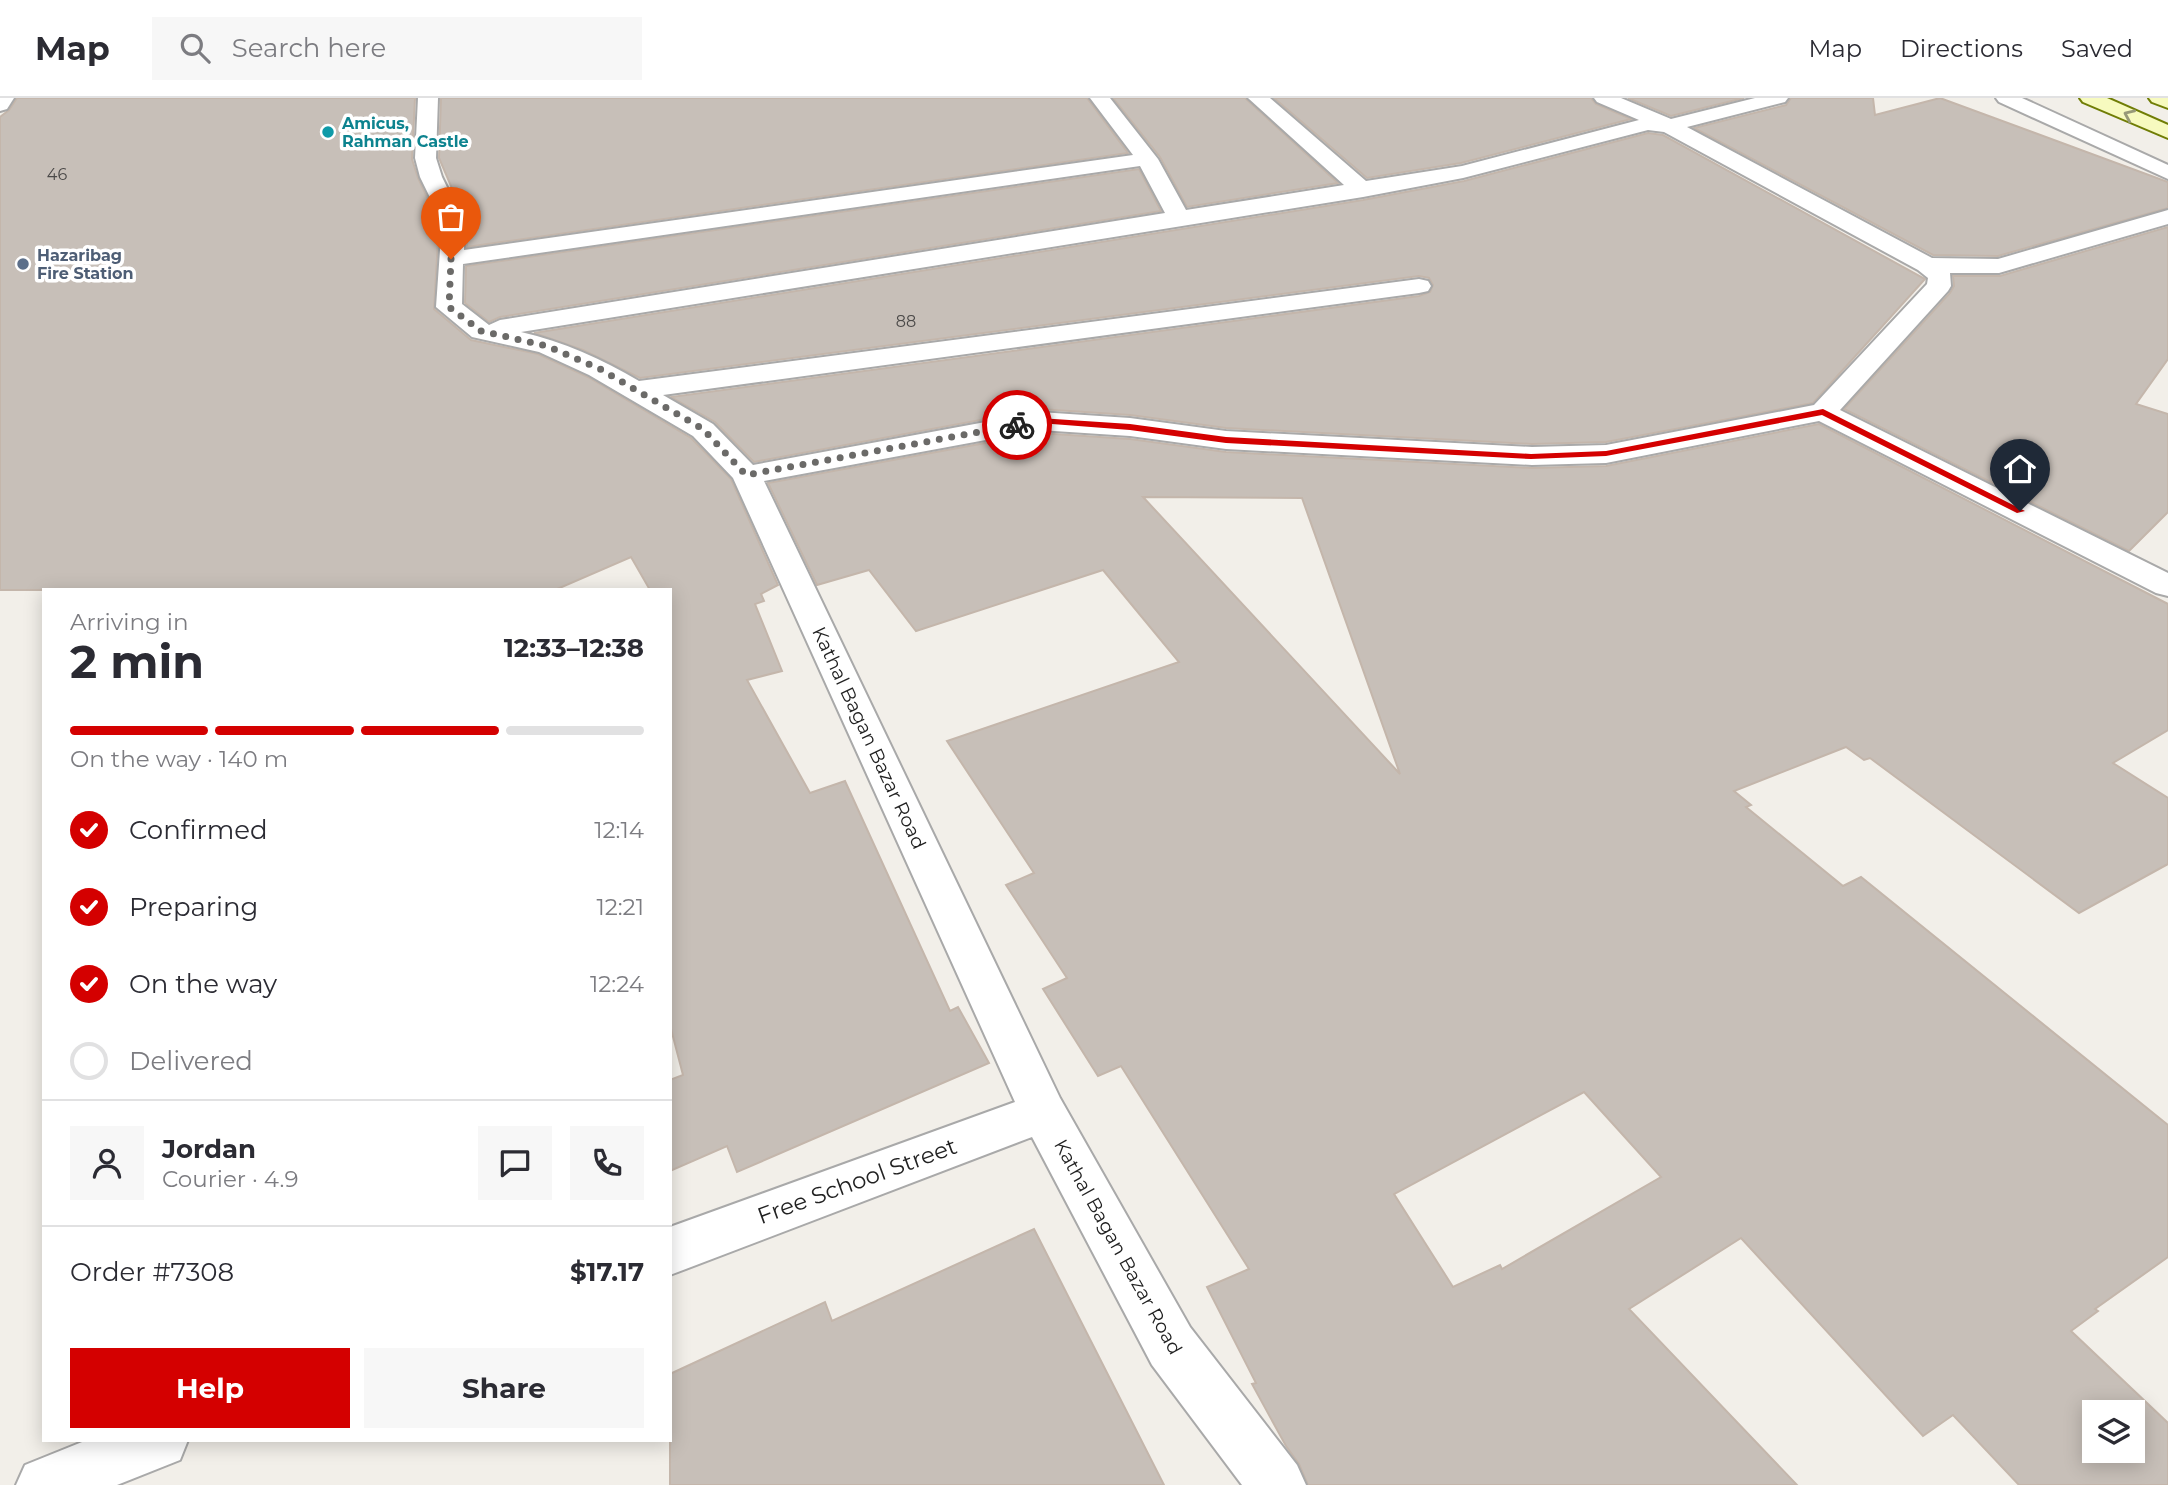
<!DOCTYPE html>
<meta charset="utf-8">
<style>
body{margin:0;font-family:Montserrat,sans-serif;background:#f7f7f7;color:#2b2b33;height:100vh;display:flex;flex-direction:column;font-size:26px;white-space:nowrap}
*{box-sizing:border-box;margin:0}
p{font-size:23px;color:#7c7c81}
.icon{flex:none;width:38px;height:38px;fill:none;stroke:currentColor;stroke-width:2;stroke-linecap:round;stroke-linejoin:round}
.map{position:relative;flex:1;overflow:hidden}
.details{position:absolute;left:42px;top:490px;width:630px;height:854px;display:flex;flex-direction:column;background:#fff;border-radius:0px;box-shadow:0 4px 18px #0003}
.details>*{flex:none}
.buttons{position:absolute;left:2082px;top:1302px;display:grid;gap:14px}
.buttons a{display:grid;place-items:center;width:63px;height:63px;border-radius:0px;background:#fff;box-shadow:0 4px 18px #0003;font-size:35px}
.pin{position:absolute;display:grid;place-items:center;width:60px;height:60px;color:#fff;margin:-72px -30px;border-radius:50% 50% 50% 0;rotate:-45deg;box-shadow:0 0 7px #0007}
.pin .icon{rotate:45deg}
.courier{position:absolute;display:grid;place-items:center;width:70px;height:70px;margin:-35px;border:5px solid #d40000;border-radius:50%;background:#fff;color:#222;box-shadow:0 2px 9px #0007}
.headline em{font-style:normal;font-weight:700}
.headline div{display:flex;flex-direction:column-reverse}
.headline{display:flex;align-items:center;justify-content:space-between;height:119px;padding:0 28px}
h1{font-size:46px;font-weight:700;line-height:52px}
.bar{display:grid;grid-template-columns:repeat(4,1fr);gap:10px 7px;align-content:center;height:84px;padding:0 28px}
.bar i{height:9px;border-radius:5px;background:#e1e1e2}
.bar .current{background:#d40000}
.bar p{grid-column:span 4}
.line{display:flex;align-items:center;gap:18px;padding:0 28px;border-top:2px solid #e1e1e2}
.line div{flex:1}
.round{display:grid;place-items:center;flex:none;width:74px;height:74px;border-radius:0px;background:#f7f7f7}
ol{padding:0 28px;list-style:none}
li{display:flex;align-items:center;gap:21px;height:77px}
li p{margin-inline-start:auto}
li .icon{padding:7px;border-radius:50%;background:#d40000;color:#fff;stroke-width:4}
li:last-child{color:#7c7c81}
li i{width:38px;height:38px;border:4px solid #e1e1e2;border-radius:50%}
.primary-button{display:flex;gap:14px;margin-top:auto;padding:14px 28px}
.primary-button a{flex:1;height:80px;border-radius:0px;background:#d40000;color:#fff;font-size:28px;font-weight:700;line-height:80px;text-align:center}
.primary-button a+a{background:#f7f7f7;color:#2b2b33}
header{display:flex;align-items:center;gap:42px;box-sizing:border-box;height:98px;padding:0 35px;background:#fff;border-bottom:2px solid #e1e1e2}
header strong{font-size:33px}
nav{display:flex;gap:38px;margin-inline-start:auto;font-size:24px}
.search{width:490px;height:63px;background:#f7f7f7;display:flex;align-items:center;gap:18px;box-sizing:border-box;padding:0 24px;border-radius:0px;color:#7c7c81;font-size:26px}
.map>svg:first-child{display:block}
.building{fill:#c7bfb8;stroke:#c4b6ab;stroke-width:2;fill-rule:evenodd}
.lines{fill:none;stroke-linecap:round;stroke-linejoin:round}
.street-casing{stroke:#a9a9a9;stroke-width:4}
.secondary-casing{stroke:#707d05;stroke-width:4}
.street{fill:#fff;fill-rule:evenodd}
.secondary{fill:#f7fabf;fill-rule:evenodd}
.oneway{stroke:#979978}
.route{fill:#d40000}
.done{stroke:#6b6a68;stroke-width:7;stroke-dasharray:0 12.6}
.culture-dot{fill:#0f9aa8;stroke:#fff;stroke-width:2.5}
.service-dot{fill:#5c6f8a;stroke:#fff;stroke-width:2.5}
.labels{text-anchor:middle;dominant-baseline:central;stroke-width:7;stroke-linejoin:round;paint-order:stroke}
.far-culture-label{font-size:16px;font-weight:bold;fill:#0d838f;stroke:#fff;text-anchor:start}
.number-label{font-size:16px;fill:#4b4948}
.far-service-label{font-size:16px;font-weight:bold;fill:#4e5e75;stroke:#fff;text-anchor:start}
.street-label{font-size:19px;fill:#222;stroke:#fff}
.near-street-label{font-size:23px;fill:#222;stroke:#fff}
</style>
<header>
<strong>Map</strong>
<div class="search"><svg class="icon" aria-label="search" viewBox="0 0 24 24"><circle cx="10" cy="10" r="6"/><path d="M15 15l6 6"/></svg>Search here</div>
<nav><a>Map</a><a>Directions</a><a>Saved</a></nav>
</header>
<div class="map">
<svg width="2168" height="1387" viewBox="0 0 2168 1387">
<rect width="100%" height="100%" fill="#f2efe9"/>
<g class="building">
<polygon points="17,0 415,0 412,61 418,80 439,125 434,211 471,242 538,256 588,279 691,340 731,381 778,487 761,496 764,503 755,506 782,573 747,582 810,695 845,683 950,913 958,909 989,965 737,1074 727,1048 670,1073 670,982 683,977 670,927 670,492 650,492 631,459 555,492 0,492 0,19 9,12"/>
<polygon points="441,0 1087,0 1128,55 467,149 466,123 439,60"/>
<polygon points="1113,0 1245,0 1338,85 1187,109 1160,59"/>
<polygon points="1274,0 1591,0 1596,6 1631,21 1461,65 1367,80"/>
<polygon points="1628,0 1744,0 1671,18"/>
<polygon points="1791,0 1873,0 1875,17 1940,0 2168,84 2168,110 1998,158 1933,157 1694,30 1786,7"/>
<polygon points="1648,35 1663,37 1925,181 1813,305 1606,344 1532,346 1226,330 1130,317 1039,311 754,364 715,324 671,299 1419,198 1430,194 1433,187 1429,180 1419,178 640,280 583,252 534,235 1363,102 1464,83"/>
<polygon points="1139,71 1161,113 500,219 489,224 465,205 466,168"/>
<polygon points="2168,129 2168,261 2136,306 2168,316 2168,414 2129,453 1844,311 1950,195 1954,188 1953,178 2000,178"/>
<path d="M 1819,326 L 2168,506 L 2168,632 L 2113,665 L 2168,700 L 2168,766 L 2079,815 L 1870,660 L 1864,662 L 1846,649 L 1734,693 L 1751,707 L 1746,709 L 1843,788 L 1861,779 L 2168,1027 L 2168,1159 L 2095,1211 L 2098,1213 L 2071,1233 L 2168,1325 L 2168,1387 L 2019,1387 L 1953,1317 L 1923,1338 L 1741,1140 L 1629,1211 L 1797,1387 L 1308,1387 L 1299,1366 L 1286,1348 L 1252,1286 L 1256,1285 L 1207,1189 L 1249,1171 L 1121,968 L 1098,978 L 1043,891 L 1067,880 L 1006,787 L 1034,775 L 947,643 L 1179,564 L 1103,472 L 916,533 L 869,472 L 817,487 L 768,385 L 1039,335 L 1130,341 L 1226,354 L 1532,370 L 1606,368 ZM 1143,399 L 1302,400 L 1400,676 ZM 1584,994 L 1661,1079 L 1502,1171 L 1500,1167 L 1453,1189 L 1394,1096 ZM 2095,1314 L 2133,1314 L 2133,1353 L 2095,1353 Z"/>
<polygon points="1034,1131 1164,1387 670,1387 670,1276 825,1204 832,1223"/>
</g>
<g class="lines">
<defs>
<g id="street">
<polygon points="0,0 14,0 7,11 0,13"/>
<path d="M 418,0 L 438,0 L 436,60 L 442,79 L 464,124 L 464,152 L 1133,57 L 1090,0 L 1110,0 L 1158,61 L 1186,112 L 1344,87 L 1248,0 L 1270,0 L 1366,83 L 1462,68 L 1639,22 L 1597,4 L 1594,0 L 1621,0 L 1671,21 L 1755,0 L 1788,0 L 1785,4 L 1687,29 L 1932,160 L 1998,161 L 2168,112 L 2168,126 L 1999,175 L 1950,175 L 1951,188 L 1948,193 L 1840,312 L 2168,475 L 2168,498 L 2156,495 L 1819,323 L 1606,365 L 1532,367 L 1226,351 L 1130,338 L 1039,332 L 764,383 L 1060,1000 L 1190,1229 L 1297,1367 L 1306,1387 L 1242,1387 L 1152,1267 L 1032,1039 L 670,1177 L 670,1129 L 1015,1004 L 733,380 L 693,338 L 589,277 L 539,254 L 472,239 L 436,209 L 442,124 L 420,79 L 415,60 ZM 1648,32 L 1664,34 L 1918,172 L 1928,180 L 1927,186 L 1814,307 L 1606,347 L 1532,349 L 1226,333 L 1130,320 L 1039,314 L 753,367 L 713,326 L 663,297 L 1419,195 L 1428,193 L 1431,188 L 1428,183 L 1419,181 L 639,283 C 602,261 564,244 521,234 L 1363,99 L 1463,80 ZM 1140,68 L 1165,115 L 500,222 L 489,227 L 462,206 L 463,166 Z"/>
<polygon points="1996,0 2022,0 2168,67 2168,81 1999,4"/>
<polygon points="87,1342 188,1342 180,1362 117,1387 16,1387 25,1367"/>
</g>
<g id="secondary">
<polygon points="2080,0 2107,0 2168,27 2168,40 2083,4"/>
<polygon points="2149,0 2168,0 2168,10 2152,4"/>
</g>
</defs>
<use href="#street" class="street-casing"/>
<use href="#secondary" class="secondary-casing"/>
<use href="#street" class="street"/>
<use href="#secondary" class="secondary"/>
</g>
<defs><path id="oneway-chevron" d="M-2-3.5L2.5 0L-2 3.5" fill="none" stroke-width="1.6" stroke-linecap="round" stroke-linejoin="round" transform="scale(1.75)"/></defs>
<use class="oneway" href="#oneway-chevron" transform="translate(2129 17) rotate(-156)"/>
<polygon class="route" points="1823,311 2025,413 2017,415 1822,317 1606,358 1531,361 1226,345 1130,332 1039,325 1017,329 1013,327 1039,320 1130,326 1226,339 1531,356 1606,353"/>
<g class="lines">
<polyline class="done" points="451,161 449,209 481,233 547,248 600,271 703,331 746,377 1017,327"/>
</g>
<circle class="culture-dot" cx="328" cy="34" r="7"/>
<circle class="service-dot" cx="23" cy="166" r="7"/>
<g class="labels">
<g class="far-culture-label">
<text x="342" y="25">Amicus,<tspan x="342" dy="18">Rahman Castle</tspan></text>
</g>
<g class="number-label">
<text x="57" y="76">46</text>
<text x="906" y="223">88</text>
</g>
<g class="far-service-label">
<text x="37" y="157">Hazaribag<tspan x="37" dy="18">Fire Station</tspan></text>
</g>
<g class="street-label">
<text transform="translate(869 640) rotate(65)">Kathal Bagan Bazar Road</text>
<text transform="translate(1118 1149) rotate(61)">Kathal Bagan Bazar Road</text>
</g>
<g class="near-street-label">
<text transform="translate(857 1083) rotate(-20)">Free School Street</text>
</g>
</g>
</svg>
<div class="buttons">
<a><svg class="icon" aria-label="layers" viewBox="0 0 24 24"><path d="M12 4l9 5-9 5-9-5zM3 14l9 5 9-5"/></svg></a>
</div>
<div class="pin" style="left:451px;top:161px;background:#ea580c"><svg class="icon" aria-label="bag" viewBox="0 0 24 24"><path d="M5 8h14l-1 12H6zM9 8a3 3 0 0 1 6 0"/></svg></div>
<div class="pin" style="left:2020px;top:413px;background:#1f2937"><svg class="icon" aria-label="home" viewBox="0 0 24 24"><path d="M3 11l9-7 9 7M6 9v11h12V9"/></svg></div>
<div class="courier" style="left:1017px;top:327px"><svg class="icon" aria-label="bike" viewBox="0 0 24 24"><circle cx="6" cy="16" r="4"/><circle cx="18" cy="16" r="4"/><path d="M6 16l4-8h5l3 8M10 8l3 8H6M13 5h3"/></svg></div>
<section class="details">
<div class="headline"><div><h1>2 min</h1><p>Arriving in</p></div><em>12:33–12:38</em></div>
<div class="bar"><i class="current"></i><i class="current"></i><i class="current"></i><i></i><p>On the way · 140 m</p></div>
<ol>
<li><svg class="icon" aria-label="check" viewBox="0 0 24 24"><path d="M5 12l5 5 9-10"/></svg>Confirmed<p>12:14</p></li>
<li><svg class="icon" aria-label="check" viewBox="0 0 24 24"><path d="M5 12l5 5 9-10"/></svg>Preparing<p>12:21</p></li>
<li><svg class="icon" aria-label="check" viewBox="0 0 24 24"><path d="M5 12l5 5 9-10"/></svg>On the way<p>12:24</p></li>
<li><i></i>Delivered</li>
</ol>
<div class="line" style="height:126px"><a class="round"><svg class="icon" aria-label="person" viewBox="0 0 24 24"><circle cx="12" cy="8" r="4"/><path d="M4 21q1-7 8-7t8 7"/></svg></a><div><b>Jordan</b><p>Courier · 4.9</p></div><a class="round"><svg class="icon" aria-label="chat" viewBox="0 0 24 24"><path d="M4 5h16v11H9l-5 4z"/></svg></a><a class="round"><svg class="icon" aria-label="phone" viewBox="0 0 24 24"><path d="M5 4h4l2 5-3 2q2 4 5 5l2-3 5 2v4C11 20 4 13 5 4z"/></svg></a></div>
<div class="line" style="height:91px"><div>Order #7308</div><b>$17.17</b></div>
<div class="primary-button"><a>Help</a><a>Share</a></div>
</section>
</div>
